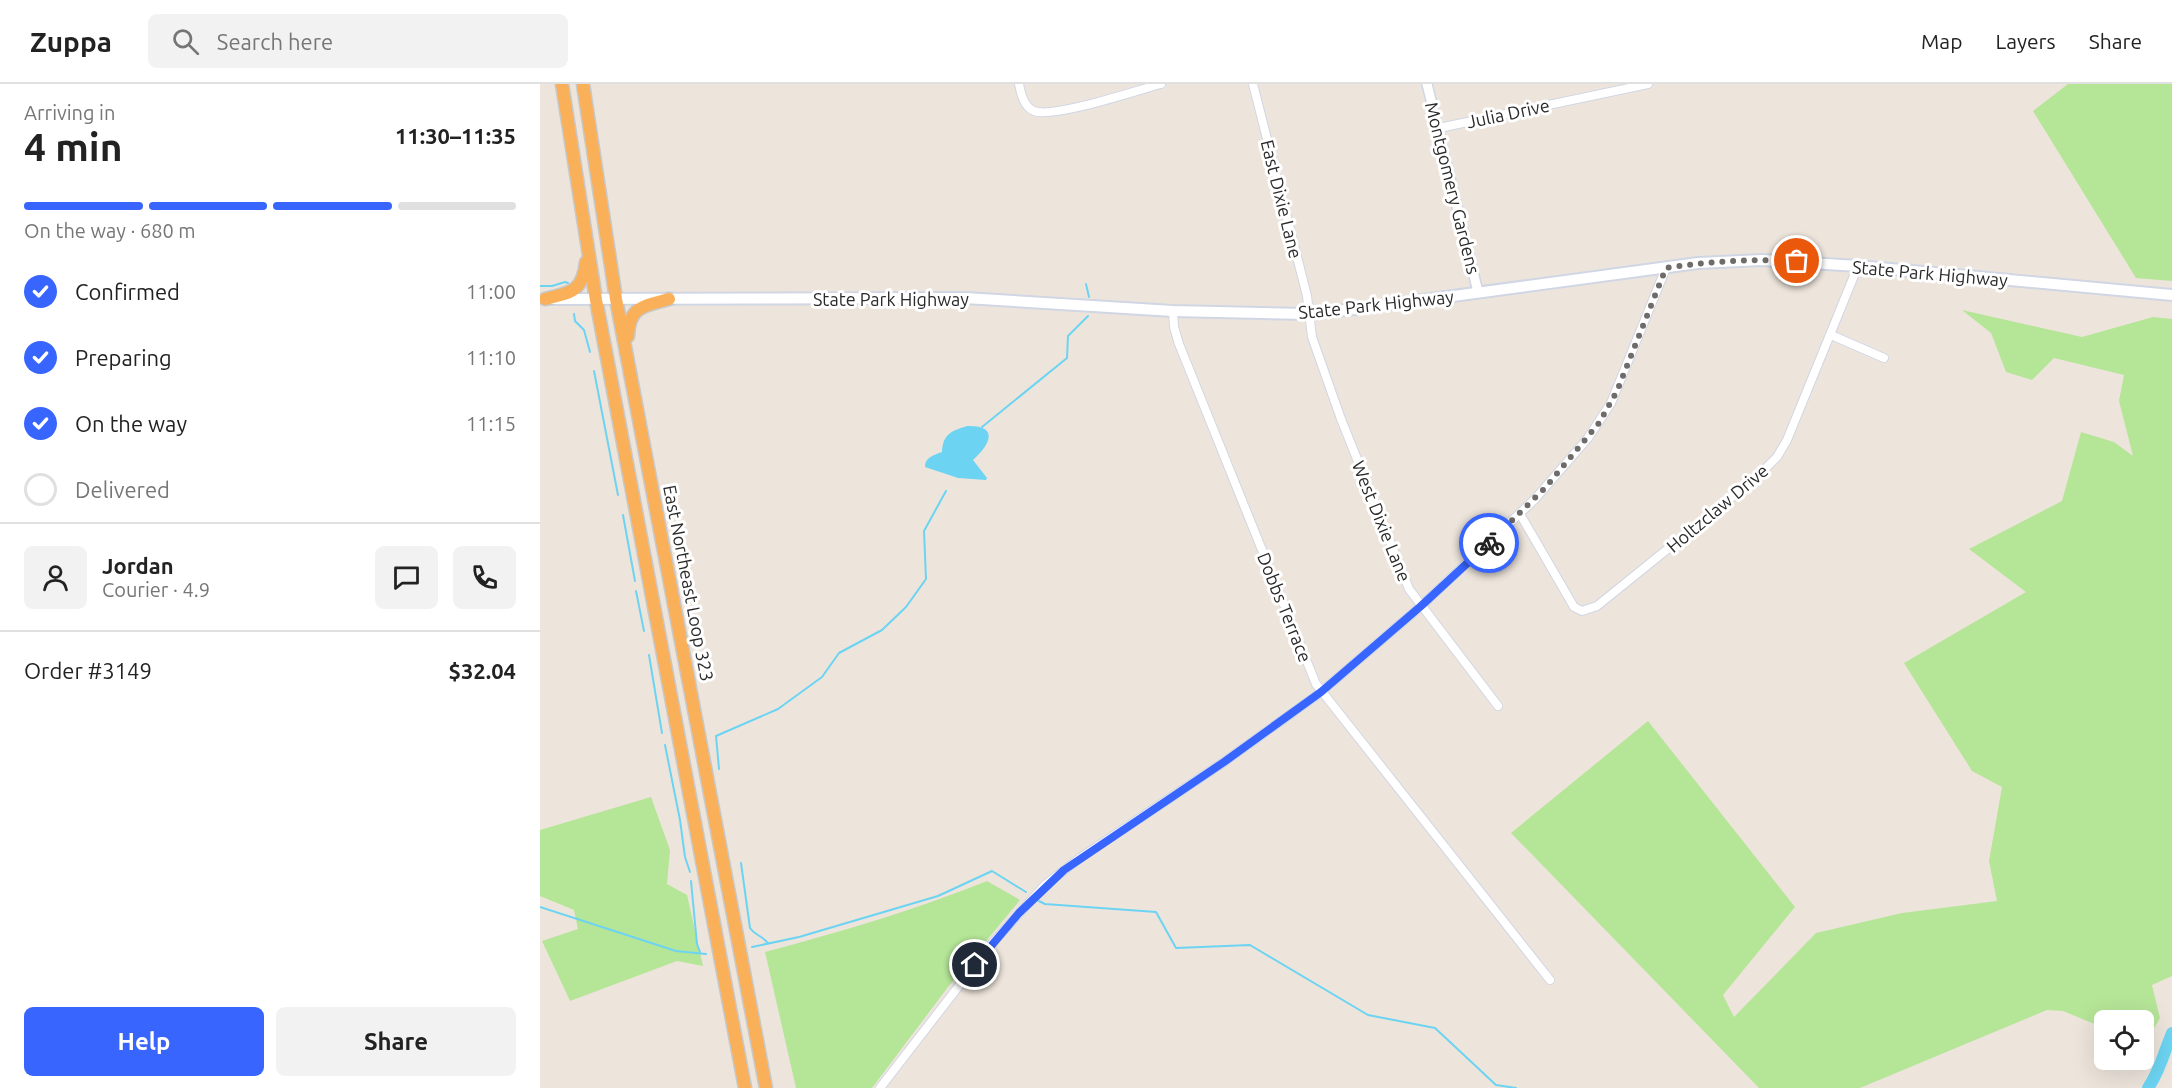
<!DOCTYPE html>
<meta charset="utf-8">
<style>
body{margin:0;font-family:Ubuntu,sans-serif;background:#f2f2f2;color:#222;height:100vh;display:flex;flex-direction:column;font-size:22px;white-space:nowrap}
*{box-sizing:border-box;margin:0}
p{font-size:20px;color:#767676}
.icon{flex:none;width:33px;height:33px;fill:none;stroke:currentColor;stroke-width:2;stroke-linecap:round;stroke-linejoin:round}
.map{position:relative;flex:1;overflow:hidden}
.panel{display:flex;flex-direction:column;background:#fff;width:540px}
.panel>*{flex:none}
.fabs{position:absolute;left:1554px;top:926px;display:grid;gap:12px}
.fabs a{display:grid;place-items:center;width:60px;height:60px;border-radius:9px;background:#fff;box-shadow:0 6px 24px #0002;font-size:30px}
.pin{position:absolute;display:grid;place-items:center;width:51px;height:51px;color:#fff;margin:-26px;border:3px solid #fff;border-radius:50%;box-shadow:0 2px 6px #0007}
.courier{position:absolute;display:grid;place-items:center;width:60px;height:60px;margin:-30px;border:4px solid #3765fe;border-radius:50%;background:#fff;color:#222;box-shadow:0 2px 8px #0007}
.head em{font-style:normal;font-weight:700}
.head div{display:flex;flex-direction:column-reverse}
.head{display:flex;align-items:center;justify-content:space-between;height:102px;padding:0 24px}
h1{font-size:39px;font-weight:700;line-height:45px}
.bar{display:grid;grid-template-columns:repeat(4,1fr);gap:9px 6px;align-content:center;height:72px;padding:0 24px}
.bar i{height:8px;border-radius:4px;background:#e0e0e0}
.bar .current{background:#3765fe}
.bar p{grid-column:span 4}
.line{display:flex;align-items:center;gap:15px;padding:0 24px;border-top:2px solid #e0e0e0}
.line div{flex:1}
.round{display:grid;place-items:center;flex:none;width:63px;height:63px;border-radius:9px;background:#f2f2f2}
ol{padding:0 24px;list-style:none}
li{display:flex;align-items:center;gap:18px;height:66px}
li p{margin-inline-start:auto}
li .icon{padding:6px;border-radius:50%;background:#3765fe;color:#fff;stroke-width:4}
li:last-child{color:#767676}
li i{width:33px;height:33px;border:3px solid #e0e0e0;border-radius:50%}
.action{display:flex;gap:12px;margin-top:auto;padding:12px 24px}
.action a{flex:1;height:69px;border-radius:9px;background:#3765fe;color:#fff;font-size:24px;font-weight:700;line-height:69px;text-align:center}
.action a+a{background:#f2f2f2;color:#222}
header{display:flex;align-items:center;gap:36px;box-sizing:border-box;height:84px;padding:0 30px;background:#fff;border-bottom:2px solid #e0e0e0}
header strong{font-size:28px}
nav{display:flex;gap:33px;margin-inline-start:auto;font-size:21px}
.search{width:420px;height:54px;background:#f2f2f2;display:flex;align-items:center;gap:15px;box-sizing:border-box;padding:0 21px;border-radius:9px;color:#767676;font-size:22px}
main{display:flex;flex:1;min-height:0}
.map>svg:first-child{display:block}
.green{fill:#b5e597}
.water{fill:#6cd4f2}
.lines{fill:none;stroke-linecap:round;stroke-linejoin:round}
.stream{stroke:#6cd4f2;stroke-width:2}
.river{stroke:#6cd4f2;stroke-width:12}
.minor-casing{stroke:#d1d6e4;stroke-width:10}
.tertiary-casing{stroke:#d1d6e4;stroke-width:12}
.secondary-casing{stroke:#d1d6e4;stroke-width:14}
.trunk-casing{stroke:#c8c8c8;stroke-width:15}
.minor{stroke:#fff;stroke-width:8}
.tertiary{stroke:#fff;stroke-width:9}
.secondary{stroke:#fff;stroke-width:10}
.trunk{stroke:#fab058;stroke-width:12}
.done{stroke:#6e6b68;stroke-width:6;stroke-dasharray:0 10.8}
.route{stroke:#3765fe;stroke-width:8}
.labels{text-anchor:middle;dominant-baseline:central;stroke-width:6;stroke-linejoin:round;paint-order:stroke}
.street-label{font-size:18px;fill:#2a2a2a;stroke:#fff}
</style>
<header>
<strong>Zuppa</strong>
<div class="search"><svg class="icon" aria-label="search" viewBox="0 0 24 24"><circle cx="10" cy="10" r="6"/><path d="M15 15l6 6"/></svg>Search here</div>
<nav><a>Map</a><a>Layers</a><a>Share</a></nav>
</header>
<main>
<section class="panel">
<div class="head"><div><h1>4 min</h1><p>Arriving in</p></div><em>11:30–11:35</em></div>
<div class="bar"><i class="current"></i><i class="current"></i><i class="current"></i><i></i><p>On the way · 680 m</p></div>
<ol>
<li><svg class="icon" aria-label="check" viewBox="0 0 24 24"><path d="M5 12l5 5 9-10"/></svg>Confirmed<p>11:00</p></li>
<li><svg class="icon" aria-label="check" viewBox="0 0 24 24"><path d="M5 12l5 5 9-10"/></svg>Preparing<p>11:10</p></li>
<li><svg class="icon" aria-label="check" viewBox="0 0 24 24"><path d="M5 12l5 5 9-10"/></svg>On the way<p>11:15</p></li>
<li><i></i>Delivered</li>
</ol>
<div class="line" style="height:108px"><a class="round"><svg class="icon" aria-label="person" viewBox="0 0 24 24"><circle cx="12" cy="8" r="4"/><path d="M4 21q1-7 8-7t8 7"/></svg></a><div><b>Jordan</b><p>Courier · 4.9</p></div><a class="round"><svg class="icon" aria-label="chat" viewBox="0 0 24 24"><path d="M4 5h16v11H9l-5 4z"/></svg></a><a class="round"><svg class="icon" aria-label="phone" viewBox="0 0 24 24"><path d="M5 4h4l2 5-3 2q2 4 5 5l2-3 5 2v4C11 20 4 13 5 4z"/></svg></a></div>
<div class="line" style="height:78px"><div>Order #3149</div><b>$32.04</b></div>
<div class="action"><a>Help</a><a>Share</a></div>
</section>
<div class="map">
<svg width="1632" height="1004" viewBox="0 0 1632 1004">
<rect width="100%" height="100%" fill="#ede5dc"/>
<g class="green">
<polygon points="1528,0 1632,0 1632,197 1596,194 1493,27"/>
<polygon points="1422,226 1542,253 1613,233 1632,235 1632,892 1612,901 1620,934 1605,960 1604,936 1564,936 1564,944 1523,927 1507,926 1320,1004 1219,1004 971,749 1108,637 1255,823 1183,911 1194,933 1276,849 1362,829 1457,817 1449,777 1462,703 1432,687 1364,579 1486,508 1429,465 1522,417 1541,348 1574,358 1593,372 1579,317 1584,291 1514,274 1492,296 1466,288 1451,249"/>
<polygon points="111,713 130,766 127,800 147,811 163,882 137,877 30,917 2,857 38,845 34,826 0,812 0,746"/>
<path d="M 447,797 L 480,816 L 408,903 L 332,1004 L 256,1004 L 225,868 C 300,848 375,826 447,797 Z"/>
</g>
<path class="water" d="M 427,342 C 460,341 450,361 433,376 L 447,394 L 446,396 L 418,394 L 385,383 C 385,373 394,371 402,368 C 403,350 411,347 427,342 Z"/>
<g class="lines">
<g class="stream">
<polyline points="546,200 549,213"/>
<polyline points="0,202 12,202 25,198 28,199"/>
<polyline points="34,230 35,237 44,246 50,268"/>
<polyline points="54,287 78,411"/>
<polyline points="442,343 527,274 528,252 548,232"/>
<polyline points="83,431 95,497"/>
<polyline points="96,507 104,547"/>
<polyline points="109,571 122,649"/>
<polyline points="125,661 140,736 145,773 150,788"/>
<polyline points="179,685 176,652 238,625 282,593 299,569 342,546 366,523 386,495 384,447 406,407"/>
<path d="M 201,779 L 210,844 C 215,851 222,852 228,859"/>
<polyline points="151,797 157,860 160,868"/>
<polyline points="499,817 505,820 616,828 636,864 710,861 828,931 895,944 956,1001 976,1004"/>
<polyline points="0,823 136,867 166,870"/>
<polyline points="212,863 259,853 398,812 452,787 486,808"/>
</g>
<path class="river" d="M 1608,1004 C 1620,987 1624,968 1632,949"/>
<defs>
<g id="minor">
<path d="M 479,0 C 481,10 484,23 494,27 C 512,35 598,6 621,0"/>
<polyline points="713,0 767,212 772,253 801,335 869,505 958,622"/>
<polyline points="899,44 1108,0"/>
<polyline points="633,227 634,243 639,260 776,600 1010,896"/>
<polyline points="1291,251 1344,274"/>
<polyline points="980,430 1034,523 1042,527 1057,522 1218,392 1237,373 1247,356 1318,182"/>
<polyline points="340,1004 449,863 505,801 540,774 684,678 781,608 881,522 995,415 1048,354 1071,319 1126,184"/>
</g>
<polyline id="tertiary" points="887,0 938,208"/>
<polyline id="secondary" points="12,215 425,214 633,227 768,230 824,224 1158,179 1222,176 1318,182 1632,211"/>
<g id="trunk">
<polyline points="22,0 56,216 205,1004"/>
<polyline points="43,0 76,215 226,1004"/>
<path d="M 5,215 C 31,209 43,207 46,178"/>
<path d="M 88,252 C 89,222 104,222 129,215"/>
</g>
</defs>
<use href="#minor" class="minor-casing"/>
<use href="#tertiary" class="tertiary-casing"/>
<use href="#secondary" class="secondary-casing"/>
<use href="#trunk" class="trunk-casing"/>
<use href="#minor" class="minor"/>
<use href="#tertiary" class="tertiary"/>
<use href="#secondary" class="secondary"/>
<use href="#trunk" class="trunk"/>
</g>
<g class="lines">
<path class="done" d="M 949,459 L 1005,404 L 1059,339 L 1077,307 L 1126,184 C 1170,177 1213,175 1257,177"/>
<polyline class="route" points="435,881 479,829 524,786 684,678 781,608 881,522 949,459"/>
</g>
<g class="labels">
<g class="street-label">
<text transform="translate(968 29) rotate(-12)">Julia Drive</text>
<text transform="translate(913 104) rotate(76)">Montgomery Gardens</text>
<text transform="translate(742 115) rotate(76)">East Dixie Lane</text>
<text transform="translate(1390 189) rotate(5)">State Park Highway</text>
<text x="351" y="215">State Park Highway</text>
<text transform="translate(836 220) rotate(-6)">State Park Highway</text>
<text transform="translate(1177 424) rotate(-40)">Holtzclaw Drive</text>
<text transform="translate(842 437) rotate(68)">West Dixie Lane</text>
<text transform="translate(149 499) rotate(79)">East Northeast Loop 323</text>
<text transform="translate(745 523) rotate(68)">Dobbs Terrace</text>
</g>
</g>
</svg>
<div class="fabs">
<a><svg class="icon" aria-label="locate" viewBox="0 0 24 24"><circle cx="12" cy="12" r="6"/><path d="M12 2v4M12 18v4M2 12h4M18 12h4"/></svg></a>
</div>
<div class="pin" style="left:1257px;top:177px;background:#ea580c"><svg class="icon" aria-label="bag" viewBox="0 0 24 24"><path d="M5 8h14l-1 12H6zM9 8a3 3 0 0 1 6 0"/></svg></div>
<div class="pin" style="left:435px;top:881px;background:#1f2937"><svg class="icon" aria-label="home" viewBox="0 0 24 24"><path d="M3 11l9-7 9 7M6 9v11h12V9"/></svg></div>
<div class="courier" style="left:949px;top:459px"><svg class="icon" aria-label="bike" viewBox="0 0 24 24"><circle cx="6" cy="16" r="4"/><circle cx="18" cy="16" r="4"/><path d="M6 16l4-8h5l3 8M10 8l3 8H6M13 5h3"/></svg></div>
</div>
</main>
